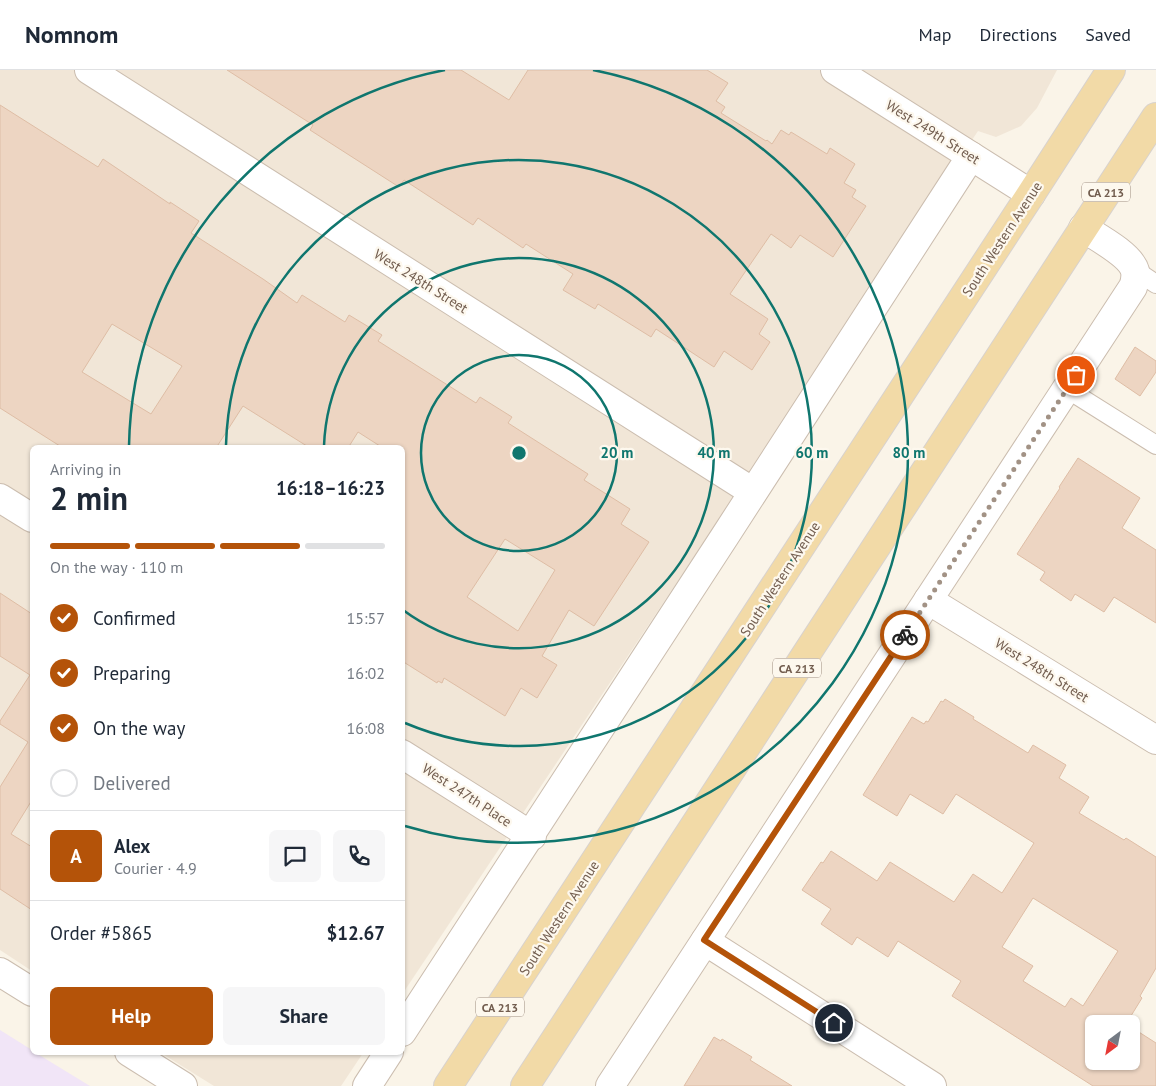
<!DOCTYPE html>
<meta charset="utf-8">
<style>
body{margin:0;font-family:"PT Sans",sans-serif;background:#f6f6f7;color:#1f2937;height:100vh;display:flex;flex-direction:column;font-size:19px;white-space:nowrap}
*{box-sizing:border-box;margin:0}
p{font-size:16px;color:#747a83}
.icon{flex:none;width:28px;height:28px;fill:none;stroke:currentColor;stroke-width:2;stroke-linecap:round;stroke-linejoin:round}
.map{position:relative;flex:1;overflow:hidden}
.panel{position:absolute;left:30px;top:375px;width:375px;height:610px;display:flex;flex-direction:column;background:#fff;border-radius:8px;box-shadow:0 1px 4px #0004}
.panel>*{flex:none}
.needle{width:32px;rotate:212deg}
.fabs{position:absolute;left:1085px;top:945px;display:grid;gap:10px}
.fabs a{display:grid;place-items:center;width:55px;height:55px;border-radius:8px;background:#fff;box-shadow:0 1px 4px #0004;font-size:25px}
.pin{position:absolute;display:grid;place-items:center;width:42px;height:42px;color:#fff;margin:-21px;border:2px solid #fff;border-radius:50%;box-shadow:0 1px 5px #0007}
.courier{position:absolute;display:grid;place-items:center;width:50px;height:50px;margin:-25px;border:4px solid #b45309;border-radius:50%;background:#fff;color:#222;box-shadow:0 1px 6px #0007}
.headline em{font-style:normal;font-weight:600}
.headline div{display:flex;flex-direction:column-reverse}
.headline{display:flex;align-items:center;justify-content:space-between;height:85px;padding:0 20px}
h1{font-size:32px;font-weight:600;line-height:38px}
.bar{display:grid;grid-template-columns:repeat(4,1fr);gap:8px 5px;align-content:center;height:60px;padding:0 20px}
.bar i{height:6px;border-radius:4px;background:#e0e1e3}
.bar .active{background:#b45309}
.bar p{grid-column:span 4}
.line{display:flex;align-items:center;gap:12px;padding:0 20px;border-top:1px solid #e0e1e3}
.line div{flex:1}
.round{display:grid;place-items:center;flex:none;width:52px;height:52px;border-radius:8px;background:#f6f6f7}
ol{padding:0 20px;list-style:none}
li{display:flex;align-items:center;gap:15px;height:55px}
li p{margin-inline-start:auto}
li .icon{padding:5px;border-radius:50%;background:#b45309;color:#fff;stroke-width:4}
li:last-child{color:#747a83}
li i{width:28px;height:28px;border:2px solid #e0e1e3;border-radius:50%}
.primary-button{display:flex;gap:10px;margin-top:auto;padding:10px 20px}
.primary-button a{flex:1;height:58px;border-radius:8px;background:#b45309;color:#fff;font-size:20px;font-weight:600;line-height:58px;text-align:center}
.primary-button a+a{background:#f6f6f7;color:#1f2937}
header{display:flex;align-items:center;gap:30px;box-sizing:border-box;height:70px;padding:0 25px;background:#fff;border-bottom:1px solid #e0e1e3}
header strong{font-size:24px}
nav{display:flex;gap:28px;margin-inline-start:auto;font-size:18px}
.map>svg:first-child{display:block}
.residential{fill:#f1e6d7}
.education{fill:#f1e5f7}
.building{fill:#edd5c2;stroke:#debda5;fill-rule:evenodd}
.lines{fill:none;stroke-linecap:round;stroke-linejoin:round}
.service-casing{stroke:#cbbdaf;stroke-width:20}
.minor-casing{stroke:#cbbdaf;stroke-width:30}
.tertiary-casing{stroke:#cbbdaf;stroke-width:30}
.primary-casing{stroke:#d8d2ce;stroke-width:30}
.service{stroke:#fff;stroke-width:18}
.minor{stroke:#fff;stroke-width:28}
.tertiary{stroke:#fff;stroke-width:28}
.primary{stroke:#f2daa7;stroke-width:28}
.done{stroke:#a29285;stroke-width:5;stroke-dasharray:0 9}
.route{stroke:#b45309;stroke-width:6}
.ring{fill:none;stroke:#0f766e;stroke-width:2.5}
.labels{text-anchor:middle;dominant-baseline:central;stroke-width:4.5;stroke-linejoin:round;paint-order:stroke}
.shield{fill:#fdf8ee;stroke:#9c8c7f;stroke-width:1}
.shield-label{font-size:12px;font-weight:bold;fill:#725d4f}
.street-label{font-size:14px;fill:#725d4f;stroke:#fdf8ee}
.centre{fill:#0f766e;stroke:#fdf8ee;stroke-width:2.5}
.ring-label{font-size:15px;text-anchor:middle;font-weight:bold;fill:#0f766e;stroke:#fdf8ee;stroke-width:4.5;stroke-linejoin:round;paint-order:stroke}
</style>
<header>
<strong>Nomnom</strong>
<nav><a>Map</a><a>Directions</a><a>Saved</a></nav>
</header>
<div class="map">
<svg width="1156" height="1016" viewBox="0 0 1156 1016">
<rect width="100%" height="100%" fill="#faf4e8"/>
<g class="residential">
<polygon points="0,0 1057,0 1037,38 1021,56 996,67 978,61 403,923 402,378 32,378 32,901 0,880"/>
<polygon points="161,983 363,982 363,983 341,1016 214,1016"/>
</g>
<polygon class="education" points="0,960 32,980 32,982 36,983 90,1016 0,1016"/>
<g class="building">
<polygon points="227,0 461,0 509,30 528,0 707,0 728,13 716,31 725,37 721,43 766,71 767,70 772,74 781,60 789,65 791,62 827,84 830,78 855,94 844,113 856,120 852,127 866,136 833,187 800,165 791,178 771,164 730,224 768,249 759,264 770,272 752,300 724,281 714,297 656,259 651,267 598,234 595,239 563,220 573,204 526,174 523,178 478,148 473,155 404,110 399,117 310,60 313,55"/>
<path d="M 0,35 L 98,97 L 103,89 L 170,134 L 170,132 L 199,151 L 191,163 L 263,209 L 297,233 L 302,225 L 345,252 L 349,245 L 382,265 L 378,271 L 476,333 L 480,327 L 512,347 L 508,353 L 588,404 L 584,410 L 630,439 L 621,454 L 649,472 L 594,556 L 569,540 L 542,586 L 557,595 L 537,628 L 521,618 L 505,646 L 444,608 L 442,613 L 438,611 L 437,613 L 402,591 L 402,378 L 383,378 L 358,362 L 348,378 L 310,378 L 243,336 L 216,378 L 63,378 L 0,338 ZM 112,254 L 182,296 L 151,344 L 82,302 ZM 505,469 L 555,500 L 518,561 L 467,527 Z"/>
<polygon points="1135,277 1156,291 1156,302 1140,326 1115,309"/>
<polygon points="1078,388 1140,428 1122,458 1156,480 1156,553 1114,527 1104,542 1075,524 1071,531 1040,510 1045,502 1017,484 1060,418 1059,417"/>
<polygon points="0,523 32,544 32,730 11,764 32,777 32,840 0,819 0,717 28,672 0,654 0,651 30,605 0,586"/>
<path d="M 945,629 L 974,647 L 973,649 L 1028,683 L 1033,675 L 1066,695 L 1059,708 L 1089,727 L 1079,743 L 1124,770 L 1126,768 L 1156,787 L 1156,898 L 1140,926 L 1142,928 L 1126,954 L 1094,954 L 1094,991 L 1131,991 L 1131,957 L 1156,973 L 1156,1016 L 1093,1016 L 952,926 L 961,911 L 898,871 L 888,887 L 857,867 L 852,875 L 821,854 L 831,839 L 802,820 L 821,792 L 823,793 L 831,781 L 877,811 L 890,792 L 954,832 L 973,804 L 1002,823 L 1034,773 L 956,724 L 943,744 L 910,724 L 897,746 L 863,725 L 912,647 L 924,654 L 926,651 L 928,652 L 941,631 L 943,632 ZM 1033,828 L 1118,881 L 1083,936 L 1071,928 L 1065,937 L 1023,911 L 1033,896 L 1002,877 Z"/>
<polygon points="714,967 721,971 722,969 752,987 750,990 792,1016 684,1016"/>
</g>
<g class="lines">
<defs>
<g id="service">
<polyline points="1135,200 1156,214"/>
<polyline points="1067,319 1156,375"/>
</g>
<g id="minor">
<polyline points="89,0 753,422"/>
<polyline points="835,0 1031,124"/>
<polyline points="0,428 32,448"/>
<polyline points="928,530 1156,670"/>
<polyline points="402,684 532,766"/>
<polyline points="705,871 932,1016"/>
<path d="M 402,962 C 594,671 781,378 971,86"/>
<polyline points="367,1016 389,982"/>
<path d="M 610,1016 L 705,871 L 1133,217 C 1135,212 1136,207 1135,201 C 1131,185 1097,167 1083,158"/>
</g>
<g id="tertiary">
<polyline points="0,902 32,922"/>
<polyline points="129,982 183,1016"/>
</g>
<g id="primary">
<polyline points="448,1016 1031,124 1111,0"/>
<polyline points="525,1016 1156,47"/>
</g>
</defs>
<use href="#service" class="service-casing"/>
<use href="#minor" class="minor-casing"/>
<use href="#tertiary" class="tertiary-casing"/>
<use href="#primary" class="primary-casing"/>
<use href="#service" class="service"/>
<use href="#minor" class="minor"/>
<use href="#tertiary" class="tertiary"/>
<use href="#primary" class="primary"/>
</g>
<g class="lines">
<polyline class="done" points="905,565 1076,305"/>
<polyline class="route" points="834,953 704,870 905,565"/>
</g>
<g class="ring">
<circle cx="519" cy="383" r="98"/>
<path d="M324 376A195 195 0 1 1 403 540"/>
<path d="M226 375A293 293 0 1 1 405 653"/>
<path d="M129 376A390 390 0 0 1 445 0M593 0A390 390 0 1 1 405 756"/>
</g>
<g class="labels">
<g class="shield">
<rect x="1082" y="112.5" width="48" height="19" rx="4"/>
<rect x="773" y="588.5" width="48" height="19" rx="4"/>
<rect x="476" y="927.5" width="48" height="19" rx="4"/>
</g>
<g class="shield-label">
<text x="1106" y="122">CA 213</text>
<text x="797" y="598">CA 213</text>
<text x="500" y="937">CA 213</text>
</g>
<g class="street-label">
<text transform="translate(933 62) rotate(32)">West 249th Street</text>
<text transform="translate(1002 169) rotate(-57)">South Western Avenue</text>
<text transform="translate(421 211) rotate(32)">West 248th Street</text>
<text transform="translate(780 509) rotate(-57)">South Western Avenue</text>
<text transform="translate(1042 600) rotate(32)">West 248th Street</text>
<text transform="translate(467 725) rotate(33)">West 247th Place</text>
<text transform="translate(559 848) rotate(-57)">South Western Avenue</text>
</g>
</g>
<circle cx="519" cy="383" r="8" class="centre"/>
<g class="ring-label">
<text x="617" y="388">20 m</text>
<text x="714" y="388">40 m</text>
<text x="812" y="388">60 m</text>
<text x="909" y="388">80 m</text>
</g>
</svg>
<div class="fabs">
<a><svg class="needle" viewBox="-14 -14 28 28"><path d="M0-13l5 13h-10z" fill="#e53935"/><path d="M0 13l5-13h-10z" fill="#747a83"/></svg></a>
</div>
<div class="pin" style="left:1076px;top:305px;background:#ea580c"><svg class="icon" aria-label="bag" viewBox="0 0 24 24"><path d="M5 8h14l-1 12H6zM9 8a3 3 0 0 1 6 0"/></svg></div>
<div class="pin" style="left:834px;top:953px;background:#1f2937"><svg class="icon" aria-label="home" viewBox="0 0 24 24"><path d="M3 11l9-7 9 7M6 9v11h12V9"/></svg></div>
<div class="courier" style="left:905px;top:565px"><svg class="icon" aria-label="bike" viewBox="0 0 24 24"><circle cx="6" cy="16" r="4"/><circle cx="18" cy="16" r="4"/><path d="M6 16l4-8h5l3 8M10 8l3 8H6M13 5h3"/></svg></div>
<section class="panel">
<div class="headline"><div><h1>2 min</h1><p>Arriving in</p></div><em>16:18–16:23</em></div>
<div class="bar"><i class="active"></i><i class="active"></i><i class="active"></i><i></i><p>On the way · 110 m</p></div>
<ol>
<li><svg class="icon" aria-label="check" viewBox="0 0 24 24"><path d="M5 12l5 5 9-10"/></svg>Confirmed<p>15:57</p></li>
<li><svg class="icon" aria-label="check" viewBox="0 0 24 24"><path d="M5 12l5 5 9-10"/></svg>Preparing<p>16:02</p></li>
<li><svg class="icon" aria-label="check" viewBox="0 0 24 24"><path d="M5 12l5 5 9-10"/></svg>On the way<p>16:08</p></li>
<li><i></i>Delivered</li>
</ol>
<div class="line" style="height:90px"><b class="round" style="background:#b45309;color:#fff">A</b><div><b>Alex</b><p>Courier · 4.9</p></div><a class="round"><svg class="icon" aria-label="chat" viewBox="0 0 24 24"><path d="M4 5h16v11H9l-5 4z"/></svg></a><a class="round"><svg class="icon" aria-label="phone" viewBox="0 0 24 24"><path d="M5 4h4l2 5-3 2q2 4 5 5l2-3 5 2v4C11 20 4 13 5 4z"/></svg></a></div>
<div class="line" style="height:65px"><div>Order #5865</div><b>$12.67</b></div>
<div class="primary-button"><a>Help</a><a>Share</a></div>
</section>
</div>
